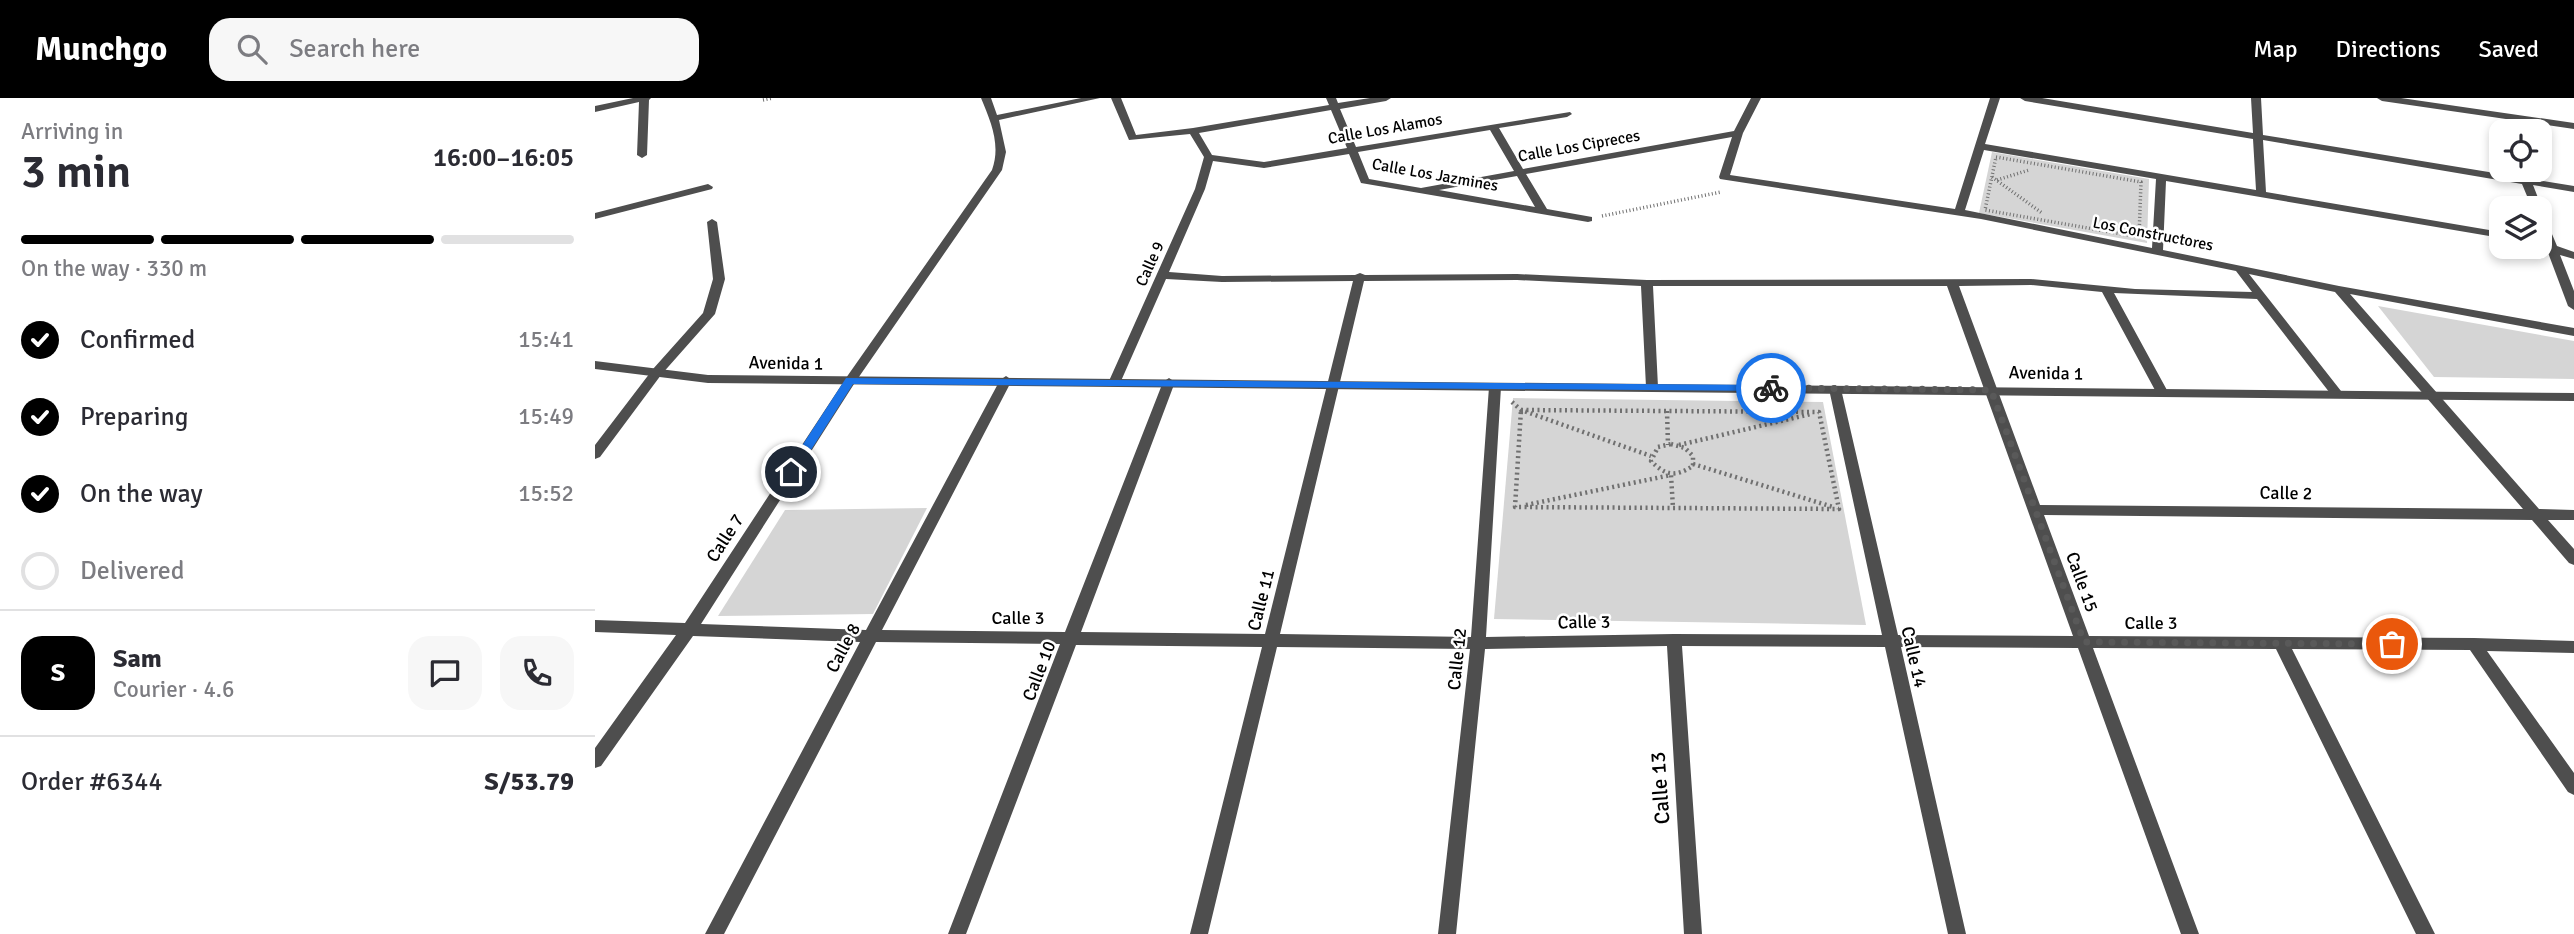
<!DOCTYPE html>
<meta charset="utf-8">
<style>
body{margin:0;font-family:Signika,sans-serif;background:#f7f7f7;color:#2b2b33;height:100vh;display:flex;flex-direction:column;font-size:26px;white-space:nowrap}
*{box-sizing:border-box;margin:0}
p{font-size:23px;color:#7c7c81}
.icon{flex:none;width:38px;height:38px;fill:none;stroke:currentColor;stroke-width:2;stroke-linecap:round;stroke-linejoin:round}
.map{position:relative;flex:1;overflow:hidden}
.sheet{display:flex;flex-direction:column;background:#fff;width:595px}
.sheet>*{flex:none}
.controls{position:absolute;left:1894px;top:21px;display:grid;gap:14px}
.controls a{display:grid;place-items:center;width:63px;height:63px;border-radius:14px;background:#fff;box-shadow:0 4px 10px #0003;font-size:35px}
.pin{position:absolute;display:grid;place-items:center;width:60px;height:60px;color:#fff;margin:-30px;border:4px solid #fff;border-radius:50%;box-shadow:0 2px 7px #0007}
.courier{position:absolute;display:grid;place-items:center;width:70px;height:70px;margin:-35px;border:5px solid #1a73e8;border-radius:50%;background:#fff;color:#222;box-shadow:0 2px 9px #0007}
.summary em{font-style:normal;font-weight:600}
.summary div{display:flex;flex-direction:column-reverse}
.summary{display:flex;align-items:center;justify-content:space-between;height:119px;padding:0 21px}
h1{font-size:46px;font-weight:600;line-height:52px}
.bar{display:grid;grid-template-columns:repeat(4,1fr);gap:10px 7px;align-content:center;height:84px;padding:0 21px}
.bar i{height:9px;border-radius:5px;background:#e1e1e2}
.bar .current{background:#000}
.bar p{grid-column:span 4}
.line{display:flex;align-items:center;gap:18px;padding:0 21px;border-top:2px solid #e1e1e2}
.line div{flex:1}
.round{display:grid;place-items:center;flex:none;width:74px;height:74px;border-radius:21px;background:#f7f7f7}
ol{padding:0 21px;list-style:none}
li{display:flex;align-items:center;gap:21px;height:77px}
li p{margin-inline-start:auto}
li .icon{padding:7px;border-radius:50%;background:#000;color:#fff;stroke-width:4}
li:last-child{color:#7c7c81}
li i{width:38px;height:38px;border:4px solid #e1e1e2;border-radius:50%}
header{display:flex;align-items:center;gap:42px;box-sizing:border-box;height:98px;padding:0 35px;background:#000;color:#fff}
header strong{font-size:33px}
nav{display:flex;gap:38px;margin-inline-start:auto;font-size:24px}
.search{width:490px;height:63px;background:#f7f7f7;display:flex;align-items:center;gap:18px;box-sizing:border-box;padding:0 24px;border-radius:21px;color:#7c7c81;font-size:26px}
main{display:flex;flex:1;min-height:0}
.map>svg:first-child{display:block}
.green{fill:#d5d5d5}
.lines{fill:none;stroke-linecap:round;stroke-linejoin:round}
.path-far1{stroke:#707070;stroke-width:3.5;stroke-dasharray:1 2.5;stroke-linecap:butt}
.path{stroke:#707070;stroke-width:4.5;stroke-dasharray:2 3.5;stroke-linecap:butt}
.minor{fill:#4e4e4e;fill-rule:evenodd}
.tertiary{fill:#4e4e4e;fill-rule:evenodd}
.route{fill:#1a73e8}
.done{stroke:#595959;stroke-width:7;stroke-dasharray:0 12.6}
.labels{text-anchor:middle;dominant-baseline:central;stroke-width:5;stroke-linejoin:round;paint-order:stroke}
.far-street-label{font-size:16px;fill:#000;stroke:#fff}
.street-label{font-size:18px;fill:#000;stroke:#fff}
.near-street-label{font-size:21px;fill:#000;stroke:#fff}
</style>
<header>
<strong>Munchgo</strong>
<div class="search"><svg class="icon" aria-label="search" viewBox="0 0 24 24"><circle cx="10" cy="10" r="6"/><path d="M15 15l6 6"/></svg>Search here</div>
<nav><a>Map</a><a>Directions</a><a>Saved</a></nav>
</header>
<main>
<section class="sheet">
<div class="summary"><div><h1>3 min</h1><p>Arriving in</p></div><em>16:00–16:05</em></div>
<div class="bar"><i class="current"></i><i class="current"></i><i class="current"></i><i></i><p>On the way · 330 m</p></div>
<ol>
<li><svg class="icon" aria-label="check" viewBox="0 0 24 24"><path d="M5 12l5 5 9-10"/></svg>Confirmed<p>15:41</p></li>
<li><svg class="icon" aria-label="check" viewBox="0 0 24 24"><path d="M5 12l5 5 9-10"/></svg>Preparing<p>15:49</p></li>
<li><svg class="icon" aria-label="check" viewBox="0 0 24 24"><path d="M5 12l5 5 9-10"/></svg>On the way<p>15:52</p></li>
<li><i></i>Delivered</li>
</ol>
<div class="line" style="height:126px"><b class="round" style="background:#000;color:#fff">S</b><div><b>Sam</b><p>Courier · 4.6</p></div><a class="round"><svg class="icon" aria-label="chat" viewBox="0 0 24 24"><path d="M4 5h16v11H9l-5 4z"/></svg></a><a class="round"><svg class="icon" aria-label="phone" viewBox="0 0 24 24"><path d="M5 4h4l2 5-3 2q2 4 5 5l2-3 5 2v4C11 20 4 13 5 4z"/></svg></a></div>
<div class="line" style="height:91px"><div>Order #6344</div><b>S/53.79</b></div>
</section>
<div class="map">
<svg width="1979" height="836" viewBox="0 0 1979 836">
<rect width="100%" height="100%" fill="#fff"/>
<g class="green">
<polygon points="1397,54 1554,81 1552,145 1384,115"/>
<polygon points="1783,208 1979,243 1979,281 1839,279"/>
<polygon points="918,300 1228,304 1271,527 899,521"/>
<polygon points="332,410 278,516 123,518 190,412"/>
</g>
<g class="lines">
<g class="path-far1">
<polyline points="168,2 178,0"/>
<polygon points="1401,59 1546,84 1544,139 1390,112"/>
<polyline points="1397,79 1447,115"/>
<polyline points="1402,82 1434,72"/>
<polyline points="1007,118 1126,94"/>
</g>
<g class="path">
<polyline points="917,304 926,312 1056,358"/>
<polygon points="926,312 1224,314 1244,411 920,409"/>
<polyline points="1072,313 1073,347"/>
<path d="M 1076,346 L 1090,350 L 1098,358 L 1098,368 C 1080,379 1071,378 1056,363 L 1063,349 Z"/>
<polyline points="1084,347 1216,316"/>
<polyline points="1098,366 1238,409"/>
<polyline points="931,407 1076,377 1078,410"/>
</g>
<g class="minor">
<polygon points="38,0 56,0 54,2 52,57 47,60 42,57 44,4 0,14 0,8"/>
<path d="M 386,0 L 396,0 L 402,17 L 486,0 L 505,0 L 404,22 L 411,54 L 407,72 L 259,286 L 106,526 L 271,532 L 405,282 L 411,278 L 417,282 L 287,532 L 470,534 L 568,284 L 574,280 L 580,284 L 486,534 L 670,536 L 758,183 L 627,184 L 571,181 L 526,283 L 520,287 L 516,286 L 514,283 L 600,91 L 609,59 L 595,36 L 534,42 L 516,0 L 526,0 L 541,37 L 598,30 L 734,7 L 731,0 L 741,0 L 743,5 L 775,0 L 796,0 L 791,3 L 745,11 L 761,49 L 975,14 L 977,16 L 972,19 L 904,30 L 928,71 L 1139,33 L 1156,0 L 1166,0 L 1148,35 L 1135,77 L 1360,111 L 1395,0 L 1405,0 L 1390,46 L 1661,92 L 1658,41 L 1430,3 L 1425,0 L 1447,0 L 1658,35 L 1656,0 L 1666,0 L 1668,37 L 1979,88 L 1979,94 L 1938,87 L 1947,110 L 1944,113 L 1944,110 L 1937,110 L 1927,86 L 1668,42 L 1671,94 L 1906,134 L 1906,140 L 1571,83 L 1568,152 L 1744,188 L 1979,230 L 1979,238 L 1755,196 L 1944,411 L 1979,412 L 1979,422 L 1953,422 L 1979,451 L 1979,467 L 1974,465 L 1937,422 L 1449,417 L 1494,538 L 1879,540 L 1979,543 L 1979,555 L 1892,553 L 1979,675 L 1979,697 L 1973,694 L 1875,552 L 1697,551 L 1840,836 L 1821,836 L 1681,551 L 1498,550 L 1604,836 L 1586,836 L 1483,550 L 1306,549 L 1371,836 L 1353,836 L 1290,549 L 1087,548 L 1107,836 L 1089,836 L 1072,548 L 890,551 L 861,836 L 843,836 L 875,551 L 682,549 L 613,836 L 595,836 L 667,549 L 481,547 L 371,836 L 353,836 L 465,546 L 281,544 L 129,836 L 110,836 L 265,544 L 98,538 L 6,668 L 0,670 L 0,650 L 81,537 L 0,534 L 0,522 L 90,525 L 251,280 L 397,72 C 406,47 396,24 386,0 ZM 736,12 L 752,50 L 669,64 L 617,57 L 604,35 ZM 895,32 L 919,73 L 826,90 L 774,81 L 763,54 ZM 1137,39 L 1124,79 L 1125,81 L 1386,121 L 1641,173 L 1657,194 L 1540,191 L 1436,181 L 1052,182 L 922,176 L 770,177 L 765,175 L 760,177 L 627,178 L 574,174 L 610,91 L 618,63 L 669,70 L 754,56 L 766,85 L 993,124 L 997,123 L 997,119 L 952,111 L 931,76 ZM 1389,52 L 1561,81 L 1557,150 L 1370,112 ZM 922,78 L 940,109 L 844,92 ZM 1654,176 L 1740,194 L 1928,411 L 1445,407 L 1364,188 L 1436,187 L 1507,194 L 1561,294 L 1567,298 L 1573,294 L 1519,195 L 1662,201 L 1738,299 L 1746,299 L 1748,296 L 1746,293 ZM 922,182 L 1046,188 L 1051,289 L 1057,293 L 1063,289 L 1058,188 L 1352,188 L 1478,538 L 1303,537 L 1246,291 L 1240,287 L 1234,291 L 1287,537 L 1079,536 L 891,539 L 906,289 L 900,285 L 894,289 L 876,539 L 685,536 L 769,183 Z"/>
<polygon points="1782,0 1806,0 1979,25 1979,31 1787,3"/>
<polygon points="113,86 118,89 117,91 0,121 0,115"/>
<polygon points="1944,114 1949,117 1962,148 1979,154 1979,161 1965,157 1979,193 1979,212 1973,208 1952,152 1941,149 1944,149 1944,143 1949,144 1944,132"/>
<polygon points="117,121 122,124 130,181 120,216 66,277 5,359 0,361 0,347 58,271 108,215 118,181 112,124"/>
</g>
<polygon class="tertiary" points="0,263 113,277 1979,295 1979,303 113,285 0,271"/>
</g>
<polygon class="route" points="251,280 1176,287 1181,290 1176,293 258,286 200,377 192,377 192,371"/>
<g class="lines">
<polyline class="done" points="1176,290 1396,292 1489,544 1797,546"/>
</g>
<g class="labels">
<g class="far-street-label">
<text transform="translate(790 31) rotate(-10)">Calle Los Alamos</text>
<text transform="translate(984 48) rotate(-10)">Calle Los Cipreces</text>
<text transform="translate(840 77) rotate(10)">Calle Los Jazmines</text>
<text transform="translate(1558 136) rotate(11)">Los Constructores</text>
<text transform="translate(555 166) rotate(-66)">Calle 9</text>
</g>
<g class="street-label">
<text transform="translate(191 265) rotate(1)">Avenida 1</text>
<text transform="translate(1451 275) rotate(1)">Avenida 1</text>
<text transform="translate(1691 395) rotate(1)">Calle 2</text>
<text transform="translate(130 440) rotate(-57)">Calle 7</text>
<text transform="translate(1487 484) rotate(70)">Calle 15</text>
<text transform="translate(666 502) rotate(-76)">Calle 11</text>
<text x="423" y="520">Calle 3</text>
<text transform="translate(989 524) rotate(-1)">Calle 3</text>
<text x="1556" y="525">Calle 3</text>
<text transform="translate(248 550) rotate(-62)">Calle 8</text>
<text transform="translate(1319 559) rotate(77)">Calle 14</text>
<text transform="translate(862 561) rotate(-84)">Calle 12</text>
<text transform="translate(444 573) rotate(-69)">Calle 10</text>
</g>
<g class="near-street-label">
<text transform="translate(1065 690) rotate(-94)">Calle 13</text>
</g>
</g>
</svg>
<div class="controls">
<a><svg class="icon" aria-label="locate" viewBox="0 0 24 24"><circle cx="12" cy="12" r="6"/><path d="M12 2v4M12 18v4M2 12h4M18 12h4"/></svg></a>
<a><svg class="icon" aria-label="layers" viewBox="0 0 24 24"><path d="M12 4l9 5-9 5-9-5zM3 14l9 5 9-5"/></svg></a>
</div>
<div class="pin" style="left:1797px;top:546px;background:#ea580c"><svg class="icon" aria-label="bag" viewBox="0 0 24 24"><path d="M5 8h14l-1 12H6zM9 8a3 3 0 0 1 6 0"/></svg></div>
<div class="pin" style="left:196px;top:374px;background:#1f2937"><svg class="icon" aria-label="home" viewBox="0 0 24 24"><path d="M3 11l9-7 9 7M6 9v11h12V9"/></svg></div>
<div class="courier" style="left:1176px;top:290px"><svg class="icon" aria-label="bike" viewBox="0 0 24 24"><circle cx="6" cy="16" r="4"/><circle cx="18" cy="16" r="4"/><path d="M6 16l4-8h5l3 8M10 8l3 8H6M13 5h3"/></svg></div>
</div>
</main>
